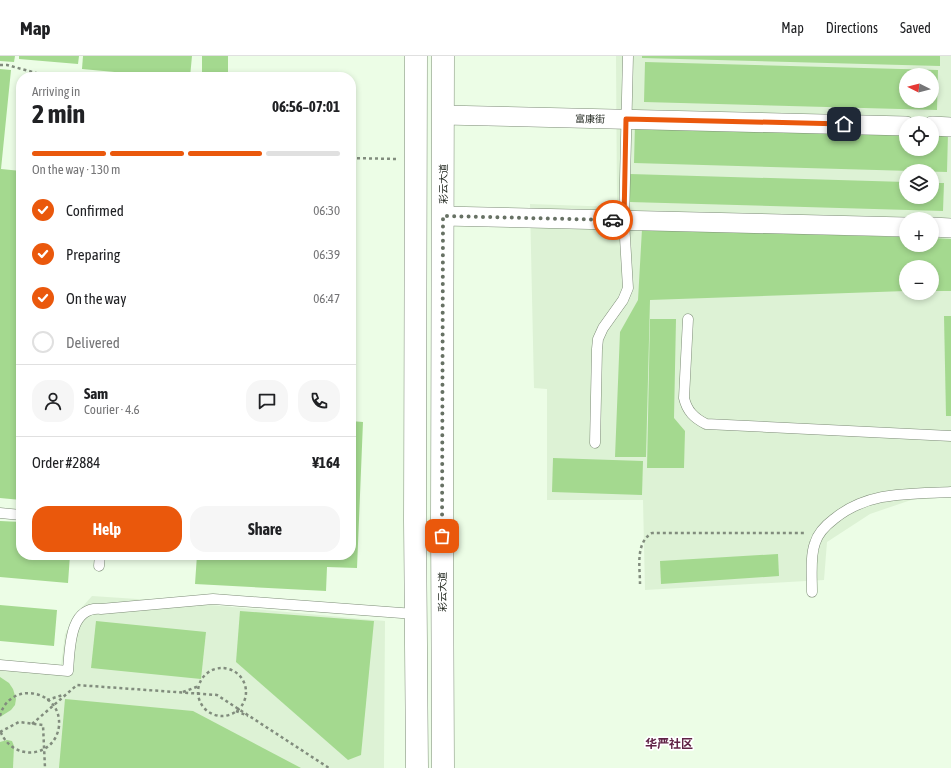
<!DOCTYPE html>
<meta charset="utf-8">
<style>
body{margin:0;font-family:"Asap Condensed","Noto Sans SC",sans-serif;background:#f6f6f6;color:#202124;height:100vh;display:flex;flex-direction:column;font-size:15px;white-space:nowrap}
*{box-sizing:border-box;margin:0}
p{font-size:13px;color:#757577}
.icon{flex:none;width:22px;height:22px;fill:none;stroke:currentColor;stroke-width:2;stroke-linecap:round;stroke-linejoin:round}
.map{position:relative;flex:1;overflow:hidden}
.sheet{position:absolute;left:16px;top:16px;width:340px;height:488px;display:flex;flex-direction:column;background:#fff;border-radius:16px;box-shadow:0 2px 6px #0003}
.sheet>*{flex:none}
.needle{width:26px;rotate:276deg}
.buttons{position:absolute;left:899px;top:12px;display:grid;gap:8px}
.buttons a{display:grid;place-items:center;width:40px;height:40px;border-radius:50%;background:#fff;box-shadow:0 2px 6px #0003;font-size:20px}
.pin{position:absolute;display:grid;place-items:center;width:34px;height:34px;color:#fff;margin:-17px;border-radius:8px;box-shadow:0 2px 6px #0006}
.courier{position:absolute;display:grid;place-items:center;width:40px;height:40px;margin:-20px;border:3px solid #ea580c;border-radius:50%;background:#fff;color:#222;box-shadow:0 1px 5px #0007}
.head em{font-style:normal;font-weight:700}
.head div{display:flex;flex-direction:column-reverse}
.head{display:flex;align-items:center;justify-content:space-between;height:68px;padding:0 16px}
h1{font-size:26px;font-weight:700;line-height:30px}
.bar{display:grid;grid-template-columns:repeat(4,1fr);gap:6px 4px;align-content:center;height:48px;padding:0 16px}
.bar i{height:5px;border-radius:3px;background:#e0e0e0}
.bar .active{background:#ea580c}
.bar p{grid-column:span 4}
.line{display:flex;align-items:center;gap:10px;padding:0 16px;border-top:1px solid #e0e0e0}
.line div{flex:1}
.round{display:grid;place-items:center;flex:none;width:42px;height:42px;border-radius:16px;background:#f6f6f6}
ol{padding:0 16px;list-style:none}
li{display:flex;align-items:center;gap:12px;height:44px}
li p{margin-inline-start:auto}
li .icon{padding:4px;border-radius:50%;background:#ea580c;color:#fff;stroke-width:4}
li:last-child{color:#757577}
li i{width:22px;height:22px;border:2px solid #e0e0e0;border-radius:50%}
.action{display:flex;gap:8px;margin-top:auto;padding:8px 16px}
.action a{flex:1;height:46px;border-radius:16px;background:#ea580c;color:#fff;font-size:16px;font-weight:700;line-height:46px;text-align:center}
.action a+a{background:#f6f6f6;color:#202124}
header{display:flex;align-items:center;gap:24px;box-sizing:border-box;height:56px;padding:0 20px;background:#fff;border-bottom:1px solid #e0e0e0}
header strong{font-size:19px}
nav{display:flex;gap:22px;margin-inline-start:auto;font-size:14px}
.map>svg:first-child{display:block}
.built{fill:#ddf2d5;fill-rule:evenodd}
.building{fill:#a4d98f;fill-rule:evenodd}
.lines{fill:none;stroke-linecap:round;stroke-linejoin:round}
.service-casing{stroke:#7d8c77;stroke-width:11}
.minor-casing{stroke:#7d8c77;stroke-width:20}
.secondary-casing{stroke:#7d8c77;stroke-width:23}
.path{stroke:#818c7d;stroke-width:2.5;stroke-dasharray:3 3;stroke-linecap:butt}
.service{stroke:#fff;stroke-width:10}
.minor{stroke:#fff;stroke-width:19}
.secondary{stroke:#fff;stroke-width:22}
.path-bridge{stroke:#818c7d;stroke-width:2.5;stroke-dasharray:3 3;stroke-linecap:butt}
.done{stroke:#677164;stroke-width:4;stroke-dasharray:0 7.2}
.route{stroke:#ea580c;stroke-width:5}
.labels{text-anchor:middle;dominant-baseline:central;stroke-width:3.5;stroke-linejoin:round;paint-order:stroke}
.street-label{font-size:10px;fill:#20261e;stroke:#fff}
.quarter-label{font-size:12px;font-weight:bold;fill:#602246;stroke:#fff}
</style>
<header>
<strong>Map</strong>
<nav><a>Map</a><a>Directions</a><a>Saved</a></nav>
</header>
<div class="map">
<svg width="951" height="712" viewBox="0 0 951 712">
<rect width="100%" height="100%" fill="#ecfde6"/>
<g class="built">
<path d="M 616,0 L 951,0 L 951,441 L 911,444 L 870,458 L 827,486 L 824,524 L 645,534 L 643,444 L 547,444 L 547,333 L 534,332 L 530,148 L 617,151 ZM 906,19 L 932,19 L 932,45 L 906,45 ZM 906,67 L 932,67 L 932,93 L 906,93 ZM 906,115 L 932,115 L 932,141 L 906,141 ZM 906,163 L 932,163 L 932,189 L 906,189 ZM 906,211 L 932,211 L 932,237 L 906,237 Z"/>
<polygon points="92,540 167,545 385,565 384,712 0,712 0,612 60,618 65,578 77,557"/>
</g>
<g class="building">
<polygon points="0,0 15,0 14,6 0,5"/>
<polygon points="19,0 79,0 78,8 19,3"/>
<polygon points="83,0 192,0 190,21 169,21 82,13"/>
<rect x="202" y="0" width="26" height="21"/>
<polygon points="642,0 940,0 940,10 642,2"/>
<path d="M 645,6 L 938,14 L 937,54 L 644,46 ZM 906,19 L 932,19 L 932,45 L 906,45 Z"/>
<polygon points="0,13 11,14 1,113 21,115 21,444 0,442"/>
<polygon points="635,67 906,75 906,93 932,93 932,76 948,76 947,116 634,107"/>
<polygon points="630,118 906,126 906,141 932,141 932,127 944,127 943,155 629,146"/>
<polygon points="642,173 906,181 906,189 932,189 932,182 951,183 951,235 932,235 932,211 906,211 906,235 650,244 646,401 615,401 620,276 638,244"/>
<polygon points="944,260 951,260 951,360 946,360"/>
<polygon points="650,263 676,263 674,362 685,375 684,412 647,412"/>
<polygon points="351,365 363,366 357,512 327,511 326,535 195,528 197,499 351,499"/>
<polygon points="553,402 643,405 642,439 552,436"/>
<polygon points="0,465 21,466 21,499 70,499 68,527 0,521"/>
<polygon points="778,498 779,520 661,528 660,505"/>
<polygon points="160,499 184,499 183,502 160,500"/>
<polygon points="0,549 57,554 54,590 0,585"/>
<polygon points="240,555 374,565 361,699 348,704 236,606"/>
<polygon points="96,565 206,576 201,623 91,612"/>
<polygon points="0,621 9,627 13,633 16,643 15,649 11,654 0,661"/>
<polygon points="65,643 193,655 301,712 59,712"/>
<polygon points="7,684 12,685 14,690 13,712 0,712 0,686"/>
</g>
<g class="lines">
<defs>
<g id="service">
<path d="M 688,263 L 684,342 C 687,355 694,362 706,368 L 951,380"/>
<polyline points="595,387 597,293 598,283 603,272 623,244 628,232 624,165 628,0"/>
<polyline points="0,457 21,459"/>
<polyline points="99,510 100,499"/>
<path d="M 812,536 C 812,521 810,500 815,487 C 818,477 826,469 834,463 C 868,435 909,438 951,436"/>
<path d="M 0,609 L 68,615 C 70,592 69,550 101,553 L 213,543 L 415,558"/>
</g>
<g id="minor">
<polyline points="443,59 906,70"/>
<polyline points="932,70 951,71"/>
<polyline points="443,160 906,171"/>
<polyline points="932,171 951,172"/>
</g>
<g id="secondary">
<polyline points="416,0 415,465 417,712"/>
<polyline points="443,0 442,465 443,712"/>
</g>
</defs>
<use href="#service" class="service-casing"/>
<use href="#minor" class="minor-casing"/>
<use href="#secondary" class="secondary-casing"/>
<g class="path">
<polyline points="0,9 7,9 51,21"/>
<polyline points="351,102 396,103"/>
<path d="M 640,528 C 640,511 635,487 652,477 L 804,477"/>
<polyline points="183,636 199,630"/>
<polyline points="47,644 63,639"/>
<polyline points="236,655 248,660"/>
<polyline points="32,668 77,629 217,639 329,712"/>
<polyline points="0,676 19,666 43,669 45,712"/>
</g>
<use href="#service" class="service"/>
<use href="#minor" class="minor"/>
<use href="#secondary" class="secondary"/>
<g class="path-bridge">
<circle cx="222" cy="636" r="24"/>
<path d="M 0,660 C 9,624 62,633 59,670 C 55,703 11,706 0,674"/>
</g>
</g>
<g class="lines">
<polyline class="done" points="442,480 443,160 613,164"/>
<polyline class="route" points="613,164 624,164 626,63 844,68"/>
</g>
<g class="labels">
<g class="street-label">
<text transform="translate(590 63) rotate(1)">富康街</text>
<text transform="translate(443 128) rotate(-90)">彩云大道</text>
<text transform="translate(442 536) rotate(-90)">彩云大道</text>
</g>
<g class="quarter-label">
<text x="669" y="688">华严社区</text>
</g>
</g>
</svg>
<div class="buttons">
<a><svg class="needle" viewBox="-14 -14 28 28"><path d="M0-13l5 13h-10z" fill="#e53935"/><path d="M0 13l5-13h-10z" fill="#757577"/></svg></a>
<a><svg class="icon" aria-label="locate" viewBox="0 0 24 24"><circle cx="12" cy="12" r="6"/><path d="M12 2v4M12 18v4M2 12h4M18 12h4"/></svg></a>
<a><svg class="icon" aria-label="layers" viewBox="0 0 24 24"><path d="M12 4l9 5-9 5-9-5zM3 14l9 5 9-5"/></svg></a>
<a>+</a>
<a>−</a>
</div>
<div class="pin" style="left:442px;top:480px;background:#ea580c"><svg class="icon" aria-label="bag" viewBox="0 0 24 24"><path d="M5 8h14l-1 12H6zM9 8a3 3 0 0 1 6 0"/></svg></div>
<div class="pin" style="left:844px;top:68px;background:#1f2937"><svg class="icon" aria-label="home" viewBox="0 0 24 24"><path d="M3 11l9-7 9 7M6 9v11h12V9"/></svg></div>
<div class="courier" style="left:613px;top:164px"><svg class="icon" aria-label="car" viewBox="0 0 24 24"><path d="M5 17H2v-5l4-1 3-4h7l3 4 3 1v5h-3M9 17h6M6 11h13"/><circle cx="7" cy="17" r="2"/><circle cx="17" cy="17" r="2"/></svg></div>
<section class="sheet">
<div class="head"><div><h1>2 min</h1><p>Arriving in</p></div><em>06:56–07:01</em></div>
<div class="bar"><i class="active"></i><i class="active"></i><i class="active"></i><i></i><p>On the way · 130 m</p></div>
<ol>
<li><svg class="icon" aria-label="check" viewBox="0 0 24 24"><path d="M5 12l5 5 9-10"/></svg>Confirmed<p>06:30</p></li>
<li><svg class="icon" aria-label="check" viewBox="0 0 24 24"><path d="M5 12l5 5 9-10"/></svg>Preparing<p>06:39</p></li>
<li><svg class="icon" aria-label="check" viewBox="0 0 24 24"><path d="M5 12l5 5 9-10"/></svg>On the way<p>06:47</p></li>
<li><i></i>Delivered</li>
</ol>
<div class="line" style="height:72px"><a class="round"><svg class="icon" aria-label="person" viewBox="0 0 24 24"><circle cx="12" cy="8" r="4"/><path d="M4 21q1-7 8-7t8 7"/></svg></a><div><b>Sam</b><p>Courier · 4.6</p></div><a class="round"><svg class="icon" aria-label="chat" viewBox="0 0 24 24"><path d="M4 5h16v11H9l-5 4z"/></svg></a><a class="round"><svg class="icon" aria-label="phone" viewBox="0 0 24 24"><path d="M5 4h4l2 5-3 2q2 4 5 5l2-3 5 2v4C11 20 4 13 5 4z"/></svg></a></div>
<div class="line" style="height:52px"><div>Order #2884</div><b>¥164</b></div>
<div class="action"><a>Help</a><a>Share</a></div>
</section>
</div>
